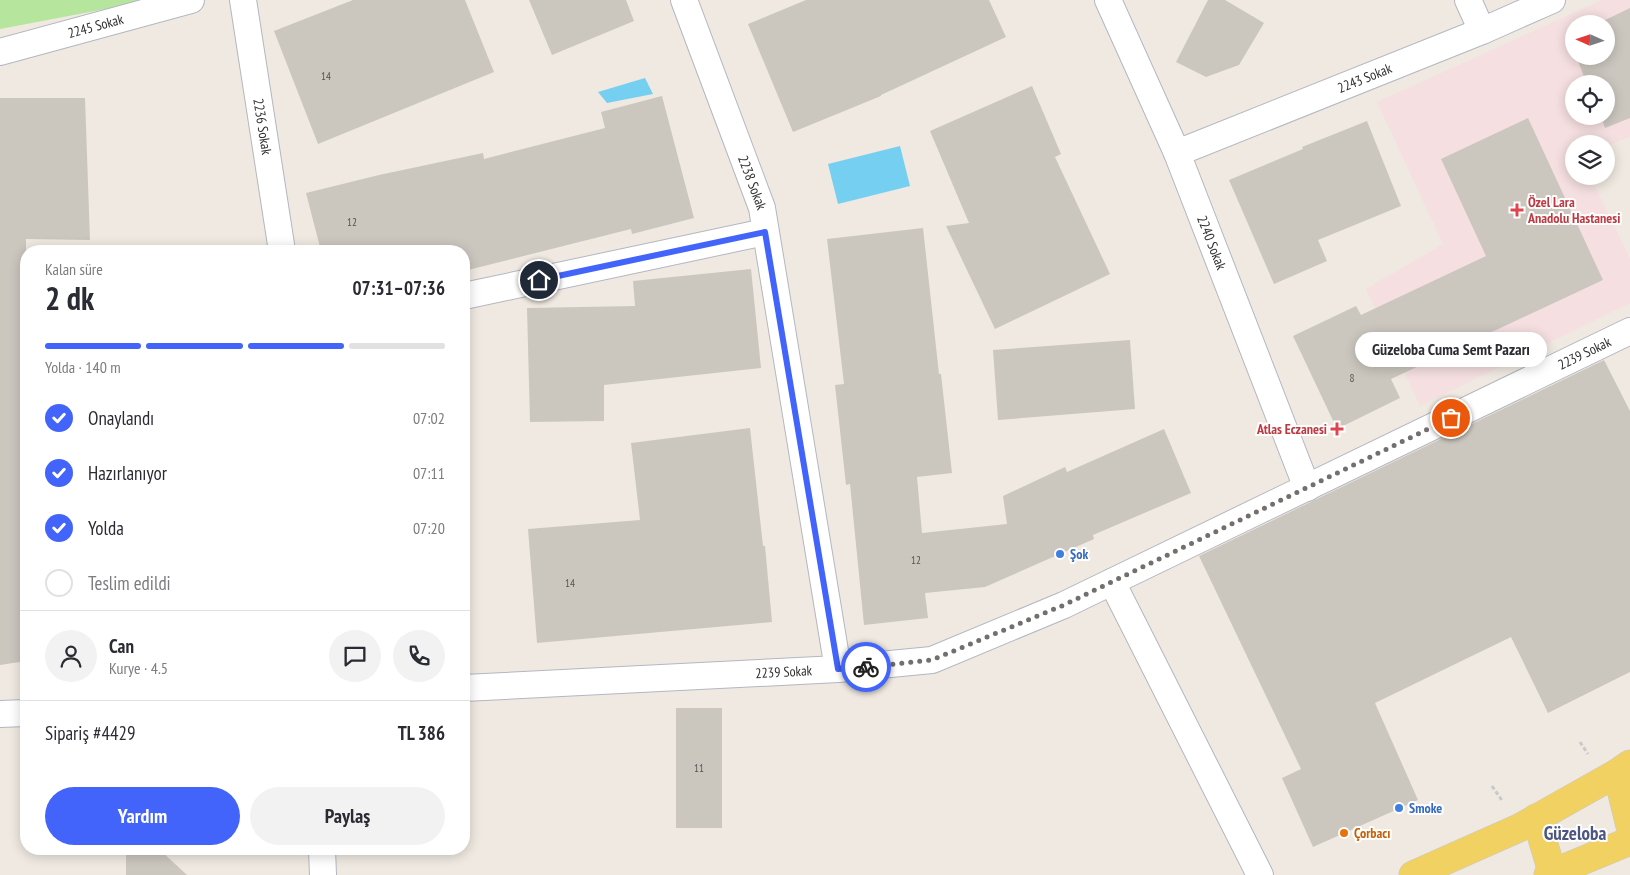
<!DOCTYPE html>
<html lang="tr">
<meta charset="utf-8">
<style>
body{margin:0;font-family:"PT Sans Narrow",sans-serif;background:#f2f2f3;color:#2b2b33;height:100vh;display:flex;flex-direction:column;font-size:19px;white-space:nowrap}
*{box-sizing:border-box;margin:0}
p{font-size:16px;color:#7c7c81}
.icon{flex:none;width:28px;height:28px;fill:none;stroke:currentColor;stroke-width:2;stroke-linecap:round;stroke-linejoin:round}
.map{position:relative;flex:1;overflow:hidden}
.details{position:absolute;left:20px;top:245px;width:450px;height:610px;display:flex;flex-direction:column;background:#fff;border-radius:20px;box-shadow:0 2px 12px #0003}
.details>*{flex:none}
.needle{width:32px;rotate:273deg}
.buttons{position:absolute;left:1565px;top:15px;display:grid;gap:10px}
.buttons a{display:grid;place-items:center;width:50px;height:50px;border-radius:50%;background:#fff;box-shadow:0 2px 12px #0003;font-size:25px}
.pin{position:absolute;display:grid;place-items:center;width:42px;height:42px;color:#fff;margin:-21px;border:2px solid #fff;border-radius:50%;box-shadow:0 1px 5px #0007}
.courier{position:absolute;display:grid;place-items:center;width:50px;height:50px;margin:-25px;border:4px solid #4264fb;border-radius:50%;background:#fff;color:#222;box-shadow:0 1px 6px #0007}
.bubble{position:absolute;height:35px;border-radius:18px;background:#fff;box-shadow:0 2px 12px #0003;font-size:16px;font-weight:600;line-height:35px;text-align:center}
.summary em{font-style:normal;font-weight:600}
.summary div{display:flex;flex-direction:column-reverse}
.summary{display:flex;align-items:center;justify-content:space-between;height:85px;padding:0 25px}
h1{font-size:32px;font-weight:600;line-height:38px}
.bar{display:grid;grid-template-columns:repeat(4,1fr);gap:8px 5px;align-content:center;height:60px;padding:0 25px}
.bar i{height:6px;border-radius:4px;background:#e1e1e2}
.bar .current{background:#4264fb}
.bar p{grid-column:span 4}
.line{display:flex;align-items:center;gap:12px;padding:0 25px;border-top:1px solid #e1e1e2}
.line div{flex:1}
.round{display:grid;place-items:center;flex:none;width:52px;height:52px;border-radius:26px;background:#f2f2f3}
ol{padding:0 25px;list-style:none}
li{display:flex;align-items:center;gap:15px;height:55px}
li p{margin-inline-start:auto}
li .icon{padding:5px;border-radius:50%;background:#4264fb;color:#fff;stroke-width:4}
li:last-child{color:#7c7c81}
li i{width:28px;height:28px;border:2px solid #e1e1e2;border-radius:50%}
.primary-button{display:flex;gap:10px;margin-top:auto;padding:10px 25px}
.primary-button a{flex:1;height:58px;border-radius:30px;background:#4264fb;color:#fff;font-size:20px;font-weight:600;line-height:58px;text-align:center}
.primary-button a+a{background:#f2f2f3;color:#2b2b33}
.map>svg:first-child{display:block}
.medical{fill:#f5dfe0;fill-rule:evenodd}
.green{fill:#b6e59e}
.water{fill:#75cff0}
.building{fill:#cbc7bf}
.lines{fill:none;stroke-linecap:round;stroke-linejoin:round}
.street-casing{stroke:#b4b7c1;stroke-width:28}
.primary-casing{stroke:#c9c9c9;stroke-width:29}
.path{stroke:#c9c9c9;stroke-width:3;stroke-dasharray:4 2.5;stroke-linecap:butt}
.street{stroke:#fff;stroke-width:26}
.primary{stroke:#f2d163;stroke-width:28}
.done{stroke:#726f6d;stroke-width:5;stroke-dasharray:0 9}
.route{stroke:#4264fb;stroke-width:6}
.health-dot{fill:#e0444e;stroke:#fff;stroke-width:2}
.shop-dot{fill:#3f7fe0;stroke:#fff;stroke-width:2}
.food-dot{fill:#e8710a;stroke:#fff;stroke-width:2}
.labels{text-anchor:middle;dominant-baseline:central;stroke-width:4;stroke-linejoin:round;paint-order:stroke}
.number-label{font-size:11px;fill:#555452}
.street-label{font-size:14px;fill:#2e2e2e;stroke:#fff}
.health-label{font-size:14px;font-weight:bold;fill:#be3a42;stroke:#fff;text-anchor:start}
.shop-label{font-size:14px;font-weight:bold;fill:#366cbe;stroke:#fff;text-anchor:start}
.food-label{font-size:14px;font-weight:bold;fill:#c56008;stroke:#fff;text-anchor:start}
.district-label{font-size:19px;font-weight:bold;fill:#4d5680;stroke:#fff}
</style>
<div class="map">
<svg width="1630" height="875" viewBox="0 0 1630 875">
<rect width="100%" height="100%" fill="#efe9e1"/>
<path class="medical" d="M 1602,0 L 1630,0 L 1630,137 L 1606,146 L 1606,144 L 1574,144 L 1574,176 L 1590,176 L 1630,259 L 1630,303 L 1420,406 L 1366,289 L 1443,244 L 1377,102 ZM 1574,24 L 1606,24 L 1606,56 L 1574,56 ZM 1574,84 L 1606,84 L 1606,116 L 1574,116 Z"/>
<polygon class="green" points="0,0 153,0 0,29"/>
<g class="water">
<polygon points="645,78 653,94 607,103 598,92"/>
<polygon points="900,146 910,186 838,204 828,164"/>
</g>
<g class="building">
<polygon points="353,0 465,0 494,72 318,144 274,31"/>
<polygon points="529,0 626,0 634,21 552,55"/>
<polygon points="806,0 989,0 1006,37 881,95 881,96 793,132 748,24"/>
<polygon points="1208,0 1225,0 1264,23 1239,65 1206,77 1176,62"/>
<polygon points="1630,8 1630,118 1605,128 1601,116 1606,116 1606,84 1587,84 1576,56 1606,56 1606,24 1597,24"/>
<polygon points="1032,86 1061,154 1055,157 1110,274 995,329 946,226 969,223 930,131"/>
<polygon points="662,96 694,218 632,234 631,229 464,271 464,251 321,251 306,193 379,175 483,153 484,159 605,128 601,112"/>
<polygon points="0,98 85,98 90,240 26,239 26,661 0,665"/>
<polygon points="1528,118 1603,280 1391,379 1400,398 1337,429 1293,336 1356,306 1361,315 1486,256 1441,159"/>
<polygon points="1367,121 1401,206 1318,240 1327,261 1274,284 1229,180 1303,149 1302,147"/>
<polygon points="923,228 939,374 941,374 952,473 917,477 922,533 1007,524 1003,496 1065,467 1067,472 1164,429 1191,493 1093,535 1094,539 985,587 925,593 928,618 864,625 850,484 846,485 835,385 844,384 827,239"/>
<polygon points="751,269 761,368 604,385 604,421 530,422 527,308 635,306 633,281"/>
<polygon points="1130,340 1135,409 998,420 993,350"/>
<polygon points="1604,360 1630,411 1630,672 1548,713 1511,637 1375,703 1418,800 1313,847 1282,778 1301,769 1199,556"/>
<polygon points="750,428 763,546 765,546 772,622 537,643 528,529 640,520 631,443"/>
<rect x="676" y="708" width="46" height="120"/>
<polygon points="126,849 159,849 187,875 126,875"/>
</g>
<g class="lines">
<defs>
<g id="street">
<path id="s1" d="M 243,0 L 282,251"/>
<path id="s2" d="M 684,0 L 762,208 L 838,669"/>
<path id="s3" d="M 1108,0 L 1177,153 L 1307,488"/>
<polyline points="1468,0 1482,31"/>
<path id="s4" d="M 0,52 L 191,0"/>
<path id="s5" d="M 1177,153 L 1482,31 L 1552,0"/>
<polyline points="464,296 765,232"/>
<polyline points="1112,582 1260,875"/>
<path id="s6" d="M 464,688 L 838,669 L 932,660 L 1064,605 L 1630,331"/>
<polyline points="0,714 26,713"/>
<polyline points="322,849 323,875"/>
</g>
<g id="primary">
<polyline points="1617,773 1630,826"/>
<polyline points="1536,818 1553,875"/>
<polyline points="1413,875 1521,827 1617,773 1630,764"/>
<polyline points="1548,875 1630,841"/>
</g>
</defs>
<use href="#street" class="street-casing"/>
<use href="#primary" class="primary-casing"/>
<g class="path">
<polyline points="1580,742 1588,754"/>
<polyline points="1492,786 1503,802"/>
</g>
<use href="#street" class="street"/>
<use href="#primary" class="primary"/>
</g>
<g class="lines">
<polyline class="done" points="866,667 932,660 1064,605 1451,418"/>
<polyline class="route" points="539,280 765,232 838,669 866,667"/>
</g>
<g class="health-dot">
<path d="M1514.5 202.5h5v5h5v5h-5v5h-5v-5h-5v-5h5z"/>
<path d="M1334.5 421.5h5v5h5v5h-5v5h-5v-5h-5v-5h5z"/>
</g>
<g class="shop-dot">
<circle cx="1060" cy="554" r="5"/>
<circle cx="1399" cy="808" r="5"/>
</g>
<circle class="food-dot" cx="1344" cy="833" r="5"/>
<g class="labels">
<g class="number-label">
<text x="326" y="76">14</text>
<text x="352" y="222">12</text>
<text x="1352" y="378">8</text>
<text x="916" y="560">12</text>
<text x="570" y="583">14</text>
<text x="699" y="768">11</text>
</g>
<g class="street-label">
<text stroke="none"><textPath href="#s4" startOffset="99">2245 Sokak</textPath></text>
<text stroke="none"><textPath href="#s5" startOffset="202">2243 Sokak</textPath></text>
<text stroke="none"><textPath href="#s1" startOffset="128">2236 Sokak</textPath></text>
<text stroke="none"><textPath href="#s2" startOffset="195">2238 Sokak</textPath></text>
<text stroke="none"><textPath href="#s3" startOffset="264">2240 Sokak</textPath></text>
<text stroke="none"><textPath href="#s6" startOffset="1190">2239 Sokak</textPath></text>
<text stroke="none"><textPath href="#s6" startOffset="320">2239 Sokak</textPath></text>
</g>
<g class="health-label">
<text x="1528" y="202">Özel Lara<tspan x="1528" dy="16">Anadolu Hastanesi</tspan></text>
<text x="1327" y="429" text-anchor="end">Atlas Eczanesi</text>
</g>
<g class="shop-label">
<text x="1070" y="554">Şok</text>
<text x="1409" y="808">Smoke</text>
</g>
<g class="food-label">
<text x="1354" y="833">Çorbacı</text>
</g>
<g class="district-label">
<text x="1575" y="833">Güzeloba</text>
</g>
</g>
</svg>
<div class="buttons">
<a><svg class="needle" viewBox="-14 -14 28 28"><path d="M0-13l5 13h-10z" fill="#e53935"/><path d="M0 13l5-13h-10z" fill="#7c7c81"/></svg></a>
<a><svg class="icon" aria-label="locate" viewBox="0 0 24 24"><circle cx="12" cy="12" r="6"/><path d="M12 2v4M12 18v4M2 12h4M18 12h4"/></svg></a>
<a><svg class="icon" aria-label="layers" viewBox="0 0 24 24"><path d="M12 4l9 5-9 5-9-5zM3 14l9 5 9-5"/></svg></a>
</div>
<div class="pin" style="left:1451px;top:418px;background:#ea580c"><svg class="icon" aria-label="bag" viewBox="0 0 24 24"><path d="M5 8h14l-1 12H6zM9 8a3 3 0 0 1 6 0"/></svg></div>
<div class="pin" style="left:539px;top:280px;background:#1f2937"><svg class="icon" aria-label="home" viewBox="0 0 24 24"><path d="M3 11l9-7 9 7M6 9v11h12V9"/></svg></div>
<div class="courier" style="left:866px;top:667px"><svg class="icon" aria-label="bike" viewBox="0 0 24 24"><circle cx="6" cy="16" r="4"/><circle cx="18" cy="16" r="4"/><path d="M6 16l4-8h5l3 8M10 8l3 8H6M13 5h3"/></svg></div>
<div class="bubble" style="left:1355px;top:332px;width:192px">Güzeloba Cuma Semt Pazarı</div>
<section class="details">
<div class="summary"><div><h1>2 dk</h1><p>Kalan süre</p></div><em>07:31–07:36</em></div>
<div class="bar"><i class="current"></i><i class="current"></i><i class="current"></i><i></i><p>Yolda · 140 m</p></div>
<ol>
<li><svg class="icon" aria-label="check" viewBox="0 0 24 24"><path d="M5 12l5 5 9-10"/></svg>Onaylandı<p>07:02</p></li>
<li><svg class="icon" aria-label="check" viewBox="0 0 24 24"><path d="M5 12l5 5 9-10"/></svg>Hazırlanıyor<p>07:11</p></li>
<li><svg class="icon" aria-label="check" viewBox="0 0 24 24"><path d="M5 12l5 5 9-10"/></svg>Yolda<p>07:20</p></li>
<li><i></i>Teslim edildi</li>
</ol>
<div class="line" style="height:90px"><a class="round"><svg class="icon" aria-label="person" viewBox="0 0 24 24"><circle cx="12" cy="8" r="4"/><path d="M4 21q1-7 8-7t8 7"/></svg></a><div><b>Can</b><p>Kurye · 4.5</p></div><a class="round"><svg class="icon" aria-label="chat" viewBox="0 0 24 24"><path d="M4 5h16v11H9l-5 4z"/></svg></a><a class="round"><svg class="icon" aria-label="phone" viewBox="0 0 24 24"><path d="M5 4h4l2 5-3 2q2 4 5 5l2-3 5 2v4C11 20 4 13 5 4z"/></svg></a></div>
<div class="line" style="height:65px"><div>Sipariş #4429</div><b>TL 386</b></div>
<div class="primary-button"><a>Yardım</a><a>Paylaş</a></div>
</section>
</div>
